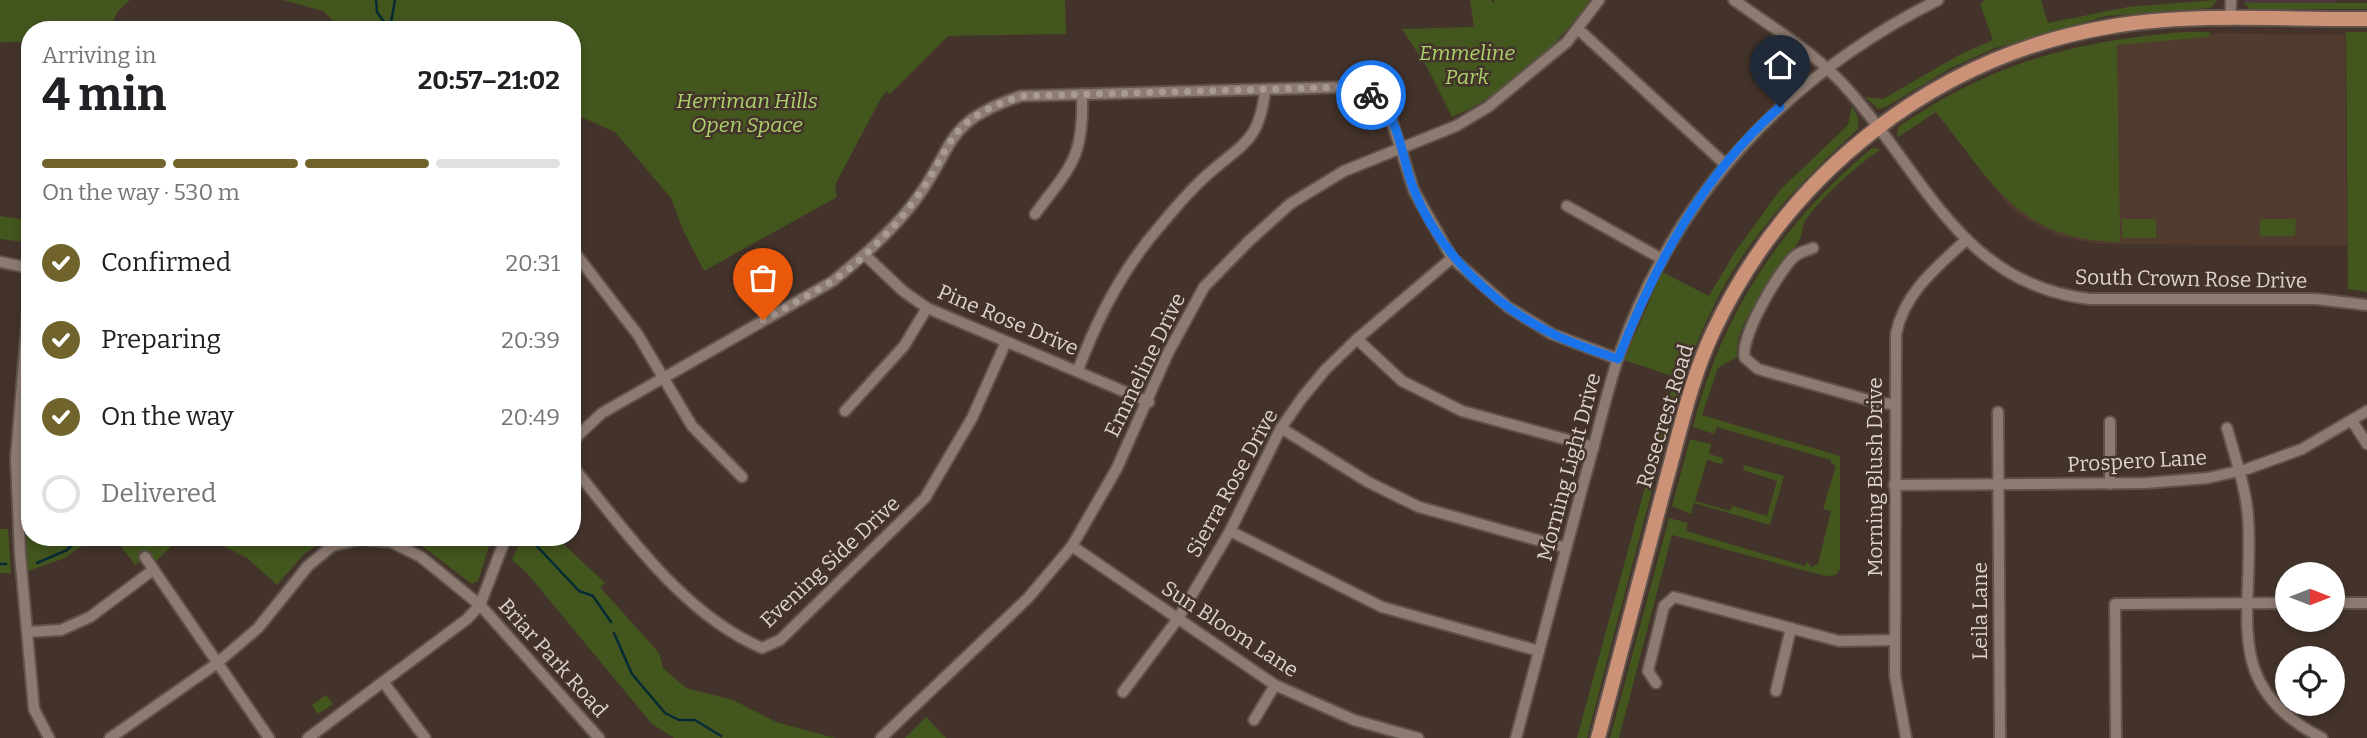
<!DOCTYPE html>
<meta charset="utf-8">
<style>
body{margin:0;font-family:Bitter,serif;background:#f2f2f2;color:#202124;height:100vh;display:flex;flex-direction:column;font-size:26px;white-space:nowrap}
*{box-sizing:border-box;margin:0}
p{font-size:23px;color:#757577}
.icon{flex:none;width:38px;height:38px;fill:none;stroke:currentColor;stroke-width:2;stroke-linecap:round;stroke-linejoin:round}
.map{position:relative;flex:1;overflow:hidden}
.panel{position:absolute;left:21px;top:21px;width:560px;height:525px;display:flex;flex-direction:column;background:#fff;border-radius:28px;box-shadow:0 4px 10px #0003}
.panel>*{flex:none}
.needle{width:46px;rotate:90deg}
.fabs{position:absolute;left:2275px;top:562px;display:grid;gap:14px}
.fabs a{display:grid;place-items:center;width:70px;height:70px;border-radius:50%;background:#fff;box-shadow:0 4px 10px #0003;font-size:35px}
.pin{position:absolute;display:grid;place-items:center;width:60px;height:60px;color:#fff;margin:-72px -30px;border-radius:50% 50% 50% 0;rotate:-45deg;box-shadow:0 0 7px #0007}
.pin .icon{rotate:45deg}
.courier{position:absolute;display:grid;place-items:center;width:70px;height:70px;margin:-35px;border:5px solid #1a73e8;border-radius:50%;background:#fff;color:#222;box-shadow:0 2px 9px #0007}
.overview em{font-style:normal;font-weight:700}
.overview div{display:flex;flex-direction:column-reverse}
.overview{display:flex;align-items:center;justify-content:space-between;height:119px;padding:0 21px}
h1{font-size:46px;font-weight:700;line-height:52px}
.bar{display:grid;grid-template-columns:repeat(4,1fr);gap:10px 7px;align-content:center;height:84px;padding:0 21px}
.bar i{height:9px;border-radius:5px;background:#e0e0e0}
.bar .current{background:#70642c}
.bar p{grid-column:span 4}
ol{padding:0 21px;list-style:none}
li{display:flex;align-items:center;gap:21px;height:77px}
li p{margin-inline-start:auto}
li .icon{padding:7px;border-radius:50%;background:#70642c;color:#fff;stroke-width:4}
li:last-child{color:#757577}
li i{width:38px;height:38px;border:4px solid #e0e0e0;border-radius:50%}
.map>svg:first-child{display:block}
.commercial{fill:#4c383e}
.built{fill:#513b2f}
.green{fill:#43561e}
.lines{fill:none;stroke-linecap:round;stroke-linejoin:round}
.stream{stroke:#072b34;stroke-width:2.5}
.minor-casing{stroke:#5f524b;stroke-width:14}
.major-casing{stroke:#5f524b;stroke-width:18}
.minor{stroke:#8d7b71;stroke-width:10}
.major{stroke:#cb9278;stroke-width:14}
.done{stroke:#a89b95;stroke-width:7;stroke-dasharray:0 12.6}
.route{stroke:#1a73e8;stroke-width:9}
.labels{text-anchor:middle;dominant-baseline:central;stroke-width:5;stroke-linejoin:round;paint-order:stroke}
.park-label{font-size:21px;font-style:italic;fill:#acd16b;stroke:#43332b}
.street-label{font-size:21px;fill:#ded3ce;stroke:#43332b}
</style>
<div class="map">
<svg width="2367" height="738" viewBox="0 0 2367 738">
<rect width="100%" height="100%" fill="#43332b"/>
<rect class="commercial" x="2244" y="0" width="92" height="3"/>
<polygon class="built" points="2192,33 2345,35 2347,246 2096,244 2058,236 2022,217 2007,204 1931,106 2101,42"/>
<g class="green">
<polygon points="0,0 130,0 118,11 109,30 30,30 30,42 0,42"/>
<polygon points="283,0 1065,0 1066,34 948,36 890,94 886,91 880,100 835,185 837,197 704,271 683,230 671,198 615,132 572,113 572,30 343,30 323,11"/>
<path d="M 1470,0 L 1491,0 L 1493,3 L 1495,0 L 1590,0 C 1559,45 1503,97 1452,117 L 1428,69 L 1402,29 L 1474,27 Z"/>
<polygon points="1985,0 2041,0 2048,23 2128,7 2217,0 2211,8 2106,16 1996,48 1994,44 1995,48 1951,68 1886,107 1878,109 1865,97 1883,99 1959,55 1993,40 1980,4"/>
<polygon points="2244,3 2367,3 2367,9 2250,9"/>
<path d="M 2182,32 L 2210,32 L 2208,37 L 2117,45 L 2120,242 C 2018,240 1993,183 1936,112 L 1897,138 L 1898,127 C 1994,62 2068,43 2182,32 Z"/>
<polygon points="2346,32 2367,32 2367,292 2348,289"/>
<path d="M 1852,106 L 1858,117 L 1858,129 C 1813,170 1771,212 1738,263 C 1690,337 1670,422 1648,506 C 1627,584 1607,661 1587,738 L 1577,738 L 1675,377 L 1624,360 L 1662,272 L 1709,296 L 1735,252 L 1781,189 L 1848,125 Z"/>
<path d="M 1872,148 L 1881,149 C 1854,168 1827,192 1806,219 C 1802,225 1803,232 1800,239 C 1782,273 1734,317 1737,357 L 1718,368 L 1702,415 L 1840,456 L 1840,569 L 1836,575 L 1825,576 L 1672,535 L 1619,738 L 1610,738 L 1669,518 L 1688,523 L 1686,531 L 1805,566 L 1807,561 L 1811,567 L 1818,564 L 1831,511 L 1823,509 L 1836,466 L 1831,463 L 1831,460 L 1717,427 L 1714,434 L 1693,427 C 1722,312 1782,223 1872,148 Z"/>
<polygon points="0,216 28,220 24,242 0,239"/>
<rect x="2122" y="219" width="34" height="19"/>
<polygon points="2260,219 2296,219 2295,236 2260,236"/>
<polygon points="1690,439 1711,444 1709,454 1723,458 1722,464 1707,460 1695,501 1730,511 1732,506 1767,516 1777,481 1743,470 1744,465 1784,476 1770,525 1694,503 1691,514 1672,506"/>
<polygon points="26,527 30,527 30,537 95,537 65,558 28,571"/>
<polygon points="0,529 8,529 11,573 0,573"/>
<polygon points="114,537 181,537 155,562 149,554 135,565"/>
<polygon points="205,537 329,537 303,555 277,585 247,558"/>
<polygon points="410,537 492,537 478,581 472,584"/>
<polygon points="522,537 556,537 605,583 600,587 659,653 663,668 686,688 733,700 776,722 835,738 674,738 652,724 527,573 512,560"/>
<polygon points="326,695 333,704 318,714 312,705"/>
<polygon points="926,717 946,738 905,738"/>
</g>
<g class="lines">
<g class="stream">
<polyline points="376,0 377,12 390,30"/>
<polyline points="390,28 395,0"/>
<polyline points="533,542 579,591 593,596 611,622"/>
<polyline points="37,563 67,550 80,537"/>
<polyline points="0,564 6,564"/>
<polyline points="614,633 632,674 665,713 679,720 695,720 721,736"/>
</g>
<defs>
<g id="minor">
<path d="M 1734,0 C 1774,29 1818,54 1850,92 C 1926,178 1963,285 2090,299 L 2316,299 L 2367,305"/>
<polyline points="2230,20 2231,0"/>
<polyline points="1578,29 1725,164"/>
<polyline points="1567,206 1662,259"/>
<path d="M 1035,214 C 1071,166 1084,158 1082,94"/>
<path d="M 1813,248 C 1806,251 1799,252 1794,257 C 1778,272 1739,339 1745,358 L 1758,369 L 1879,403 L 1894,404"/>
<polyline points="572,249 638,335 692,426 742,477"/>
<polyline points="865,255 903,291 927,308 1149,402"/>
<polyline points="0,262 30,268"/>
<polyline points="30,287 16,458 20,554 34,709 49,738"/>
<polyline points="1357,339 1402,381 1462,411 1594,447"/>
<path d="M 1078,370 C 1097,319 1124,267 1160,226 C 1174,209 1190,190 1207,175 C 1243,143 1259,142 1265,91"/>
<polyline points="845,411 904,346 927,308"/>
<polyline points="1998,412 2000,738"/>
<polyline points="2352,421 2367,444"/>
<polyline points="2110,422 2110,484"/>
<polyline points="1281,428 1368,482 1419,507 1566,548"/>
<path d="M 2227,428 C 2235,457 2246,488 2248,517 C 2255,613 2218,685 2322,738"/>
<path d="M 572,441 L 602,413 L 833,281 C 861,258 889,234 911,206 C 957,148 939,123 1021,96 L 1347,87 L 1369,94 L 1387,106 L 1414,191 L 1452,258 L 1508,307 L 1552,334 L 1618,359"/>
<path d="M 572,466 C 626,531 682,614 762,648 L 780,640 L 925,498 L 972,418 L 1006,342"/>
<polyline points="1894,485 2146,483 2208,478 2247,469 2302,449 2367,411"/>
<polyline points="1230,531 1382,607 1539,651"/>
<polyline points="1072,546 1275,685 1354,720 1418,738"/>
<polyline points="145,557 269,738"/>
<polyline points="2333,603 2367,603"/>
<polyline points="27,632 61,630 90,617 153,570"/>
<polyline points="384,683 425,738"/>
<polyline points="1656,683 1648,671 1664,606 1674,597 1839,641 1895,640"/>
<polyline points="1776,691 1791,628"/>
<polyline points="1123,692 1177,620 1230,531 1281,428 1302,398 1325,370 1357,339 1452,258"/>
<polyline points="1254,720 1275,685"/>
<polyline points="110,738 216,664 258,628 308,566 332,546 361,539 391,542 421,557 480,605 599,738"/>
<polyline points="308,738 467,619 480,605 506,537"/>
<polyline points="881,738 1028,598 1072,546 1117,468 1168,353 1204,287 1249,241 1290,204 1344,171 1456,126 1488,107 1567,42 1599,0"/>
<path d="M 1516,738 C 1539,652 1561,567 1584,481 C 1596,441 1605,398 1618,358 C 1674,196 1786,76 1938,0"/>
<path d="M 1906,738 L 1895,676 L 1896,334 C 1904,293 1936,268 1965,241"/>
<polyline points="2116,738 2115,604 2287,603"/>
</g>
<path id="major" d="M 1598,738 C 1621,652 1643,567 1666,481 C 1680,431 1691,379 1713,332 C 1788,173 1934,57 2108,27 C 2190,12 2283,20 2367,19"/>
</defs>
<use href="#minor" class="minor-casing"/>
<use href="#major" class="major-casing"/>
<use href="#minor" class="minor"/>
<use href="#major" class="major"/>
</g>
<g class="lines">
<path class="done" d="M 763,320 C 799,300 838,282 867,253 C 882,238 899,222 911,205 C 956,147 940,122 1021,96 L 1347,87 L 1371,95"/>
<path class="route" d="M 1371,95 C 1401,116 1401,158 1414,190 C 1439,253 1493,305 1553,334 C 1573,344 1596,351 1618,359 C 1655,265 1703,174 1780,107"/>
</g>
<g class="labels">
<g class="park-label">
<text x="1467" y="53">Emmeline<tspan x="1467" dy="24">Park</tspan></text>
<text x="747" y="101">Herriman Hills<tspan x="747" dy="24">Open Space</tspan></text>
</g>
<g class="street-label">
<text transform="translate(2191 279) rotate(1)">South Crown Rose Drive</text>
<text transform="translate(1008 320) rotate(23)">Pine Rose Drive</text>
<text transform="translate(1145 365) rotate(-64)">Emmeline Drive</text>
<text transform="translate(1665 416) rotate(-73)">Rosecrest Road</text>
<text transform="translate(2137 461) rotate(-3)">Prospero Lane</text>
<text transform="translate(1569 467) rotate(-75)">Morning Light Drive</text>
<text transform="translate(1875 477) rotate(-90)">Morning Blush Drive</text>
<text transform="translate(1232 483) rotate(-61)">Sierra Rose Drive</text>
<text transform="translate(830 562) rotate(-43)">Evening Side Drive</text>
<text transform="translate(1980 611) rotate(-90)">Leila Lane</text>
<text transform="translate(1230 629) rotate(33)">Sun Bloom Lane</text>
<text transform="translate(553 658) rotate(48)">Briar Park Road</text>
</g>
</g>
</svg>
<div class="fabs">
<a><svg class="needle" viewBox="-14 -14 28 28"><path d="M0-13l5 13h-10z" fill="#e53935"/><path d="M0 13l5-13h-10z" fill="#757577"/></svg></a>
<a><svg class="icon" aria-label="locate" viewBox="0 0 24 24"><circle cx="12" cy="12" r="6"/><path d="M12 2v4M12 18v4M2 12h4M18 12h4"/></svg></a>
</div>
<div class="pin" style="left:763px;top:320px;background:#ea580c"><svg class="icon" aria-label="bag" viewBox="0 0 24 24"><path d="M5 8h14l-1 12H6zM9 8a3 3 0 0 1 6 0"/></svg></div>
<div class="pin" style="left:1780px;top:107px;background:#1f2937"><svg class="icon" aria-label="home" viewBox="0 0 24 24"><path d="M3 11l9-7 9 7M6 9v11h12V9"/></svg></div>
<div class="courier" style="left:1371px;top:95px"><svg class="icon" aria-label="bike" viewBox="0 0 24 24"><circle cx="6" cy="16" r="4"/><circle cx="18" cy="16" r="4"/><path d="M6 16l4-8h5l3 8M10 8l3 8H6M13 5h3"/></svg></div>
<section class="panel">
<div class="overview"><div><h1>4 min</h1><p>Arriving in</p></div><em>20:57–21:02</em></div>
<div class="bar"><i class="current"></i><i class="current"></i><i class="current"></i><i></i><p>On the way · 530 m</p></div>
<ol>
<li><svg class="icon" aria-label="check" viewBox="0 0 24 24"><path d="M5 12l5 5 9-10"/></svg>Confirmed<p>20:31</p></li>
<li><svg class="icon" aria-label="check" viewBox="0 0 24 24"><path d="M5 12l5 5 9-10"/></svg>Preparing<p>20:39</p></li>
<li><svg class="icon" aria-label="check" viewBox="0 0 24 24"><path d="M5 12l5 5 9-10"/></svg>On the way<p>20:49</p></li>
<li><i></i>Delivered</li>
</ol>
</section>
</div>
